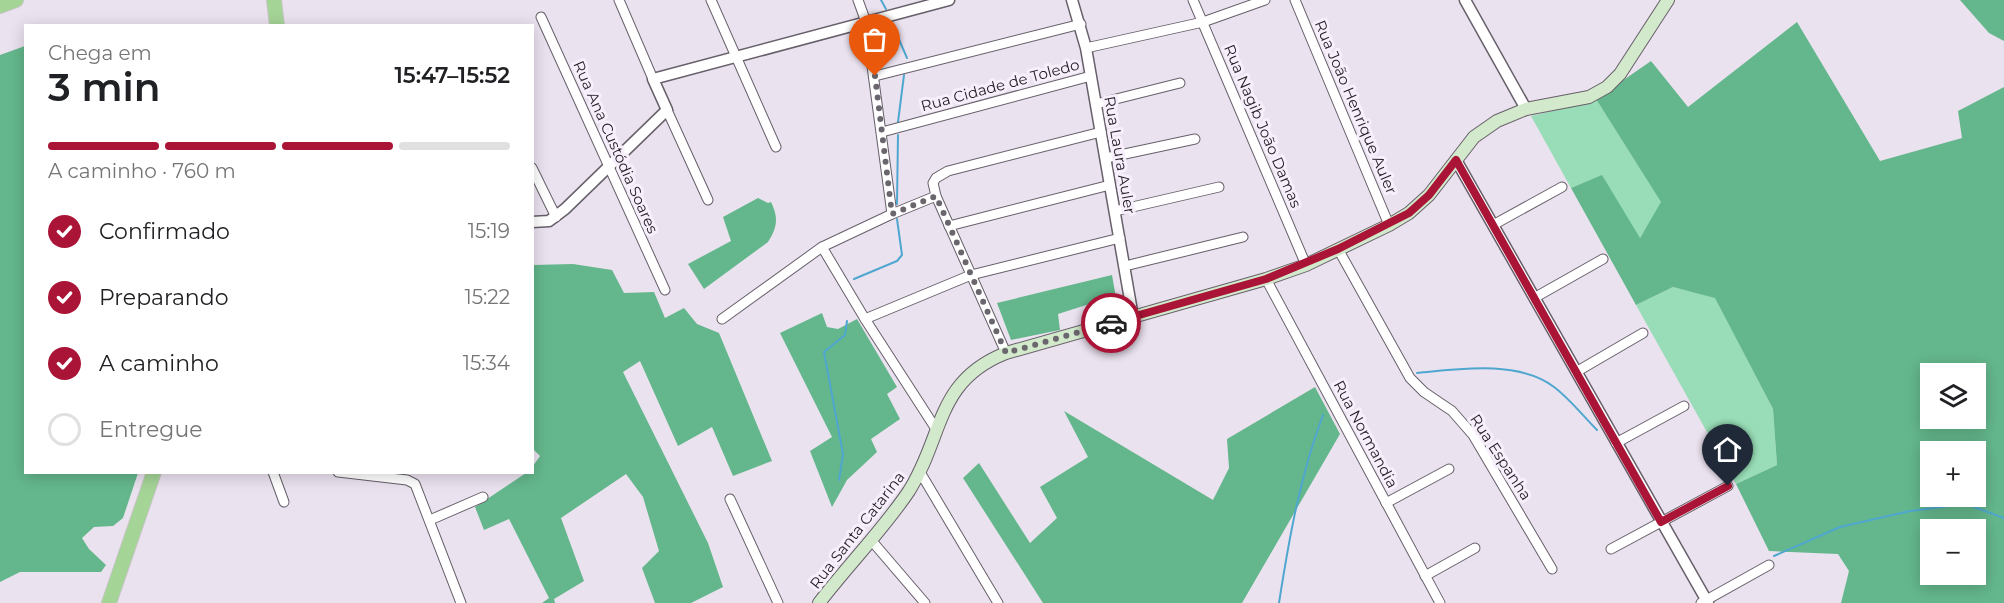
<!DOCTYPE html>
<html lang="pt">
<meta charset="utf-8">
<style>
body{margin:0;font-family:Montserrat,sans-serif;background:#f6f6f6;color:#202124;height:100vh;display:flex;flex-direction:column;font-size:22px;white-space:nowrap}
*{box-sizing:border-box;margin:0}
p{font-size:20px;color:#757577}
.icon{flex:none;width:33px;height:33px;fill:none;stroke:currentColor;stroke-width:2;stroke-linecap:round;stroke-linejoin:round}
.map{position:relative;flex:1;overflow:hidden}
.details{position:absolute;left:24px;top:24px;width:510px;height:450px;display:flex;flex-direction:column;background:#fff;border-radius:0px;box-shadow:0 3px 15px #0003}
.details>*{flex:none}
.tools{position:absolute;left:1920px;top:363px;display:grid;gap:12px}
.tools a{display:grid;place-items:center;width:66px;height:66px;border-radius:0px;background:#fff;box-shadow:0 3px 15px #0003;font-size:30px}
.pin{position:absolute;display:grid;place-items:center;width:51px;height:51px;color:#fff;margin:-62px -26px;border-radius:50% 50% 50% 0;rotate:-45deg;box-shadow:0 0 6px #0007}
.pin .icon{rotate:45deg}
.courier{position:absolute;display:grid;place-items:center;width:60px;height:60px;margin:-30px;border:4px solid #aa1436;border-radius:50%;background:#fff;color:#222;box-shadow:0 2px 8px #0007}
.overview em{font-style:normal;font-weight:600}
.overview div{display:flex;flex-direction:column-reverse}
.overview{display:flex;align-items:center;justify-content:space-between;height:102px;padding:0 24px}
h1{font-size:39px;font-weight:600;line-height:45px}
.bar{display:grid;grid-template-columns:repeat(4,1fr);gap:9px 6px;align-content:center;height:72px;padding:0 24px}
.bar i{height:8px;border-radius:4px;background:#e0e0e0}
.bar .selected{background:#aa1436}
.bar p{grid-column:span 4}
ol{padding:0 24px;list-style:none}
li{display:flex;align-items:center;gap:18px;height:66px}
li p{margin-inline-start:auto}
li .icon{padding:6px;border-radius:50%;background:#aa1436;color:#fff;stroke-width:4}
li:last-child{color:#757577}
li i{width:33px;height:33px;border:3px solid #e0e0e0;border-radius:50%}
.map>svg:first-child{display:block}
.green{fill:#98ddb7}
.forest{fill:#64b78c;fill-rule:evenodd}
.lines{fill:none;stroke-linecap:round;stroke-linejoin:round}
.stream{stroke:#4fa7d0;stroke-width:2}
.minor-casing{stroke:#675f6a;stroke-width:11}
.tertiary-casing{stroke:#675f6a;stroke-width:13}
.secondary-casing{stroke:#675f6a;stroke-width:14}
.primary-casing{stroke:#c7c6c7;stroke-width:16}
.minor{stroke:#fff;stroke-width:9}
.tertiary{stroke:#fff;stroke-width:10}
.secondary{stroke:#d2e9cb;stroke-width:12}
.primary{stroke:#a5d497;stroke-width:14}
.done{stroke:#6b666e;stroke-width:6;stroke-dasharray:0 10.8}
.route{stroke:#aa1436;stroke-width:8}
.labels{text-anchor:middle;dominant-baseline:central;stroke-width:6;stroke-linejoin:round;paint-order:stroke}
.street-label{font-size:15px;fill:#262328;stroke:#f8effc}
</style>
<div class="map">
<svg width="2004" height="603" viewBox="0 0 2004 603">
<rect width="100%" height="100%" fill="#ebe2ef"/>
<g class="green">
<polygon points="1596,99 1662,203 1639,239 1602,176 1571,188 1531,116 1570,107"/>
<polygon points="1673,287 1715,297 1773,409 1777,465 1736,484 1636,305"/>
</g>
<g class="forest">
<polygon points="1960,0 2004,0 2004,41 1989,33"/>
<path d="M 1797,22 L 1880,161 L 1962,138 L 1958,111 L 2004,87 L 2004,603 L 1841,603 L 1849,571 L 1838,554 L 1769,551 L 1736,484 L 1777,465 L 1773,409 L 1715,298 L 1673,287 L 1636,305 L 1571,188 L 1602,175 L 1640,238 L 1661,202 L 1596,99 L 1651,61 L 1688,107 ZM 1930,374 L 1976,374 L 1976,418 L 1930,418 ZM 1930,452 L 1976,452 L 1976,496 L 1930,496 ZM 1930,530 L 1976,530 L 1976,574 L 1930,574 Z"/>
<polygon points="25,46 26,472 138,473 123,518 113,526 94,527 82,538 89,549 106,565 101,572 20,572 0,582 0,55"/>
<path d="M 758,198 L 768,203 L 771,202 C 779,218 777,228 768,242 L 704,289 L 688,264 L 731,241 L 723,217 Z"/>
<polygon points="573,264 612,270 624,293 654,292 665,318 684,308 697,324 719,333 772,461 733,476 712,427 678,446 640,361 623,372 708,543 723,587 691,603 655,603 642,568 659,551 643,497 626,474 561,518 584,581 554,599 555,603 542,603 549,598 509,519 484,530 475,507 526,473 532,472 533,466 540,456 532,448 533,265"/>
<polygon points="1112,275 1118,309 1109,314 1102,300 1058,314 1060,330 1011,340 997,303"/>
<polygon points="822,313 827,327 838,329 857,319 897,387 887,394 900,419 871,439 877,452 847,480 832,507 810,451 832,437 780,333"/>
<polygon points="1315,387 1340,434 1242,603 1043,603 963,478 979,463 1030,543 1057,518 1040,487 1088,457 1064,411 1213,500 1229,468 1227,439"/>
</g>
<g class="lines">
<g class="stream">
<polyline points="881,0 886,9"/>
<polyline points="891,21 907,58"/>
<polyline points="898,122 904,75"/>
<polyline points="897,204 898,135"/>
<polyline points="854,279 897,261 902,255 897,219"/>
<path d="M 1417,373 C 1458,369 1519,360 1554,387 C 1570,399 1583,416 1597,430"/>
<polyline points="839,480 843,454 824,352 845,335 847,321"/>
<polyline points="1774,556 1840,527 1910,511 1966,504 2004,518"/>
<path d="M 1279,603 C 1289,539 1300,476 1323,415"/>
</g>
<defs>
<g id="minor">
<polyline points="619,0 653,79"/>
<polyline points="711,0 776,147"/>
<polyline points="858,0 866,22 892,214"/>
<polyline points="1193,0 1306,265"/>
<polyline points="1295,0 1389,225"/>
<polyline points="541,17 665,290"/>
<polyline points="1086,48 1203,22 1265,0"/>
<polyline points="875,76 1081,24"/>
<polyline points="1096,104 1180,83"/>
<polyline points="667,110 708,200"/>
<polyline points="882,132 1091,76"/>
<polyline points="1106,158 1195,139"/>
<polyline points="532,168 556,217"/>
<polyline points="1115,211 1219,187"/>
<polyline points="1493,225 1562,187"/>
<polyline points="949,226 1110,185"/>
<polyline points="822,247 865,319 936,429"/>
<polyline points="1338,249 1410,378 1424,392 1452,411 1473,435 1552,569"/>
<polyline points="1125,266 1243,237"/>
<polyline points="1266,279 1440,603"/>
<polyline points="1534,298 1603,259"/>
<polyline points="722,319 822,247 892,214 936,196"/>
<polyline points="865,319 971,275 1120,238"/>
<polyline points="1006,353 936,196 933,183 936,178 948,171 1101,132"/>
<polyline points="1576,372 1643,333"/>
<polyline points="1616,443 1684,406"/>
<polyline points="273,472 284,502"/>
<polyline points="338,472 407,480 415,484 461,603"/>
<polyline points="920,472 998,603"/>
<polyline points="730,499 778,603"/>
<polyline points="1386,503 1449,469"/>
<polyline points="430,520 483,497"/>
<polyline points="871,540 925,603"/>
<polyline points="1611,549 1728,486"/>
<polyline points="1425,576 1475,548"/>
<polyline points="1701,603 1769,565"/>
</g>
<g id="tertiary">
<polyline points="1072,0 1086,48 1133,317"/>
<polyline points="1465,0 1526,109"/>
<polyline points="1456,160 1708,603"/>
<polyline points="532,222 549,221 565,209 667,110 653,79 949,0"/>
</g>
<path id="secondary" d="M 819,603 C 848,565 882,531 909,491 C 944,436 935,381 1006,353 L 1266,279 L 1306,265 L 1389,225 L 1409,213 L 1429,195 L 1474,137 L 1497,121 L 1526,109 L 1589,97 L 1607,87 L 1620,74 L 1668,0"/>
<g id="primary">
<polyline points="274,0 277,26"/>
<polyline points="0,6 16,0"/>
<polyline points="109,603 154,472"/>
</g>
</defs>
<use href="#minor" class="minor-casing"/>
<use href="#tertiary" class="tertiary-casing"/>
<use href="#secondary" class="secondary-casing"/>
<use href="#primary" class="primary-casing"/>
<use href="#minor" class="minor"/>
<use href="#tertiary" class="tertiary"/>
<use href="#secondary" class="secondary"/>
<use href="#primary" class="primary"/>
</g>
<g class="lines">
<polyline class="done" points="875,76 892,214 936,196 1006,353 1111,323"/>
<polyline class="route" points="1111,323 1266,279 1338,249 1409,213 1429,195 1456,160 1661,522 1728,486"/>
</g>
<g class="labels">
<g class="street-label">
<text transform="translate(1000 85) rotate(-15)">Rua Cidade de Toledo</text>
<text transform="translate(1356 107) rotate(67)">Rua João Henrique Auler</text>
<text transform="translate(1263 126) rotate(67)">Rua Nagib João Damas</text>
<text transform="translate(616 147) rotate(66)">Rua Ana Custódia Soares</text>
<text transform="translate(1120 155) rotate(80)">Rua Laura Auler</text>
<text transform="translate(1366 434) rotate(62)">Rua Normandia</text>
<text transform="translate(1501 457) rotate(57)">Rua Espanha</text>
<text transform="translate(857 530) rotate(-52)">Rua Santa Catarina</text>
</g>
</g>
</svg>
<div class="tools">
<a><svg class="icon" aria-label="layers" viewBox="0 0 24 24"><path d="M12 4l9 5-9 5-9-5zM3 14l9 5 9-5"/></svg></a>
<a>+</a>
<a>−</a>
</div>
<div class="pin" style="left:875px;top:76px;background:#ea580c"><svg class="icon" aria-label="bag" viewBox="0 0 24 24"><path d="M5 8h14l-1 12H6zM9 8a3 3 0 0 1 6 0"/></svg></div>
<div class="pin" style="left:1728px;top:486px;background:#1f2937"><svg class="icon" aria-label="home" viewBox="0 0 24 24"><path d="M3 11l9-7 9 7M6 9v11h12V9"/></svg></div>
<div class="courier" style="left:1111px;top:323px"><svg class="icon" aria-label="car" viewBox="0 0 24 24"><path d="M5 17H2v-5l4-1 3-4h7l3 4 3 1v5h-3M9 17h6M6 11h13"/><circle cx="7" cy="17" r="2"/><circle cx="17" cy="17" r="2"/></svg></div>
<section class="details">
<div class="overview"><div><h1>3 min</h1><p>Chega em</p></div><em>15:47–15:52</em></div>
<div class="bar"><i class="selected"></i><i class="selected"></i><i class="selected"></i><i></i><p>A caminho · 760 m</p></div>
<ol>
<li><svg class="icon" aria-label="check" viewBox="0 0 24 24"><path d="M5 12l5 5 9-10"/></svg>Confirmado<p>15:19</p></li>
<li><svg class="icon" aria-label="check" viewBox="0 0 24 24"><path d="M5 12l5 5 9-10"/></svg>Preparando<p>15:22</p></li>
<li><svg class="icon" aria-label="check" viewBox="0 0 24 24"><path d="M5 12l5 5 9-10"/></svg>A caminho<p>15:34</p></li>
<li><i></i>Entregue</li>
</ol>
</section>
</div>
